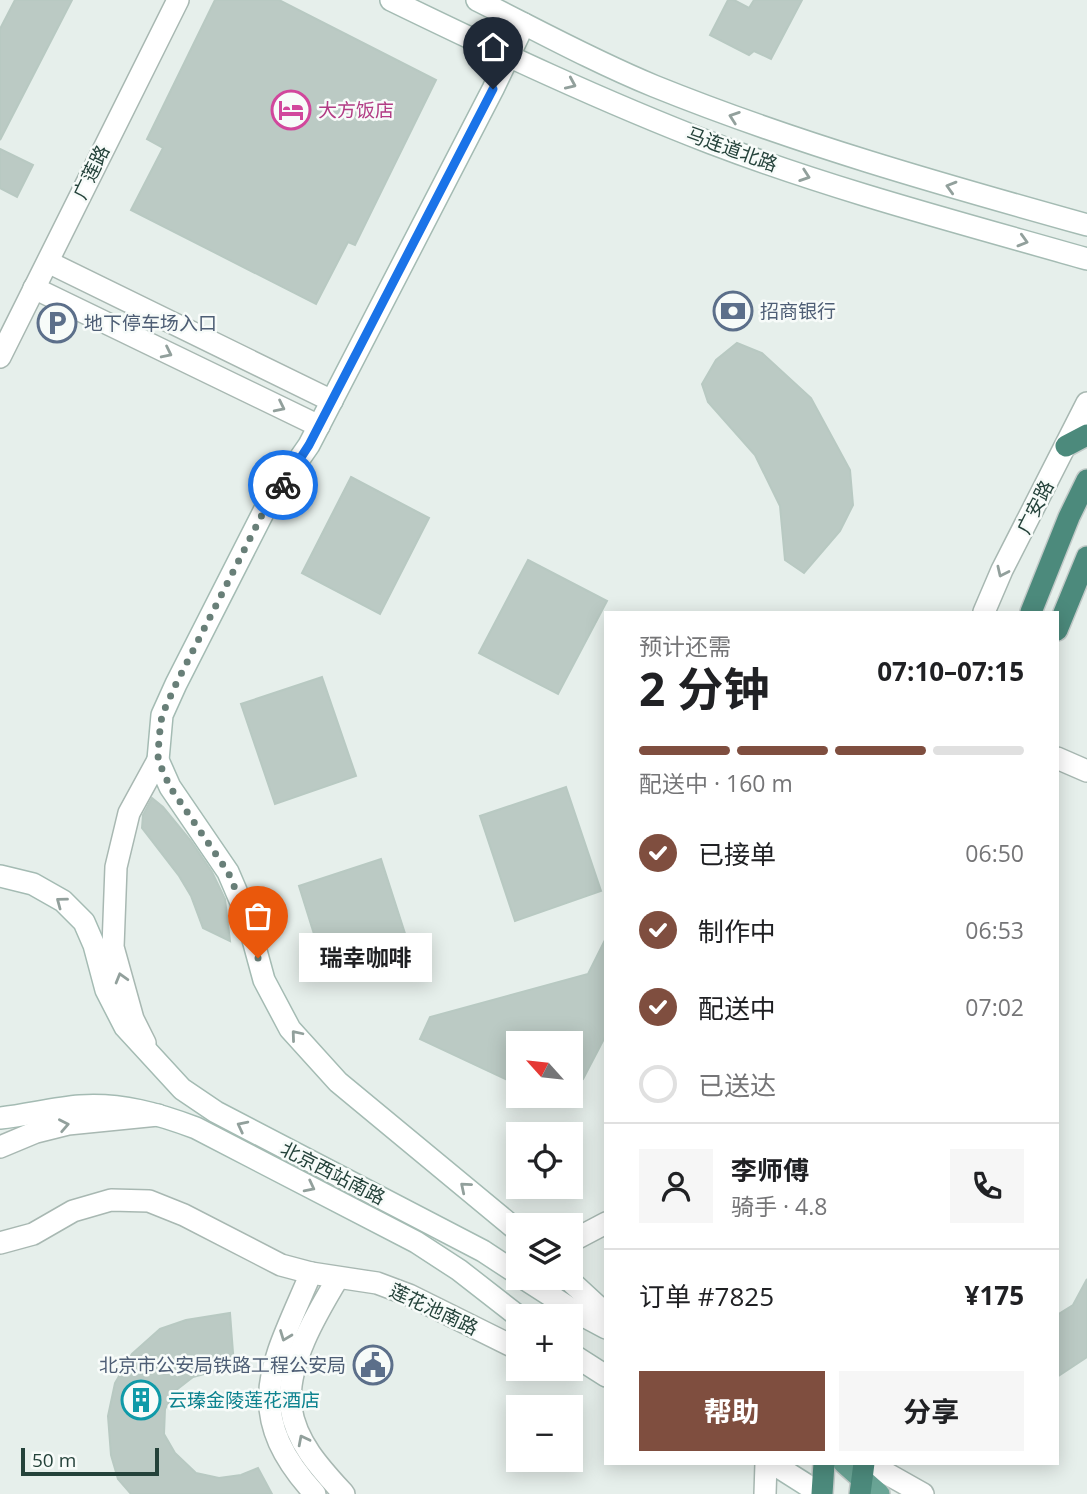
<!DOCTYPE html>
<html lang="zh">
<meta charset="utf-8">
<style>
body{margin:0;font-family:"Open Sans","Noto Sans SC",sans-serif;background:#f6f6f6;color:#202124;height:100vh;display:flex;flex-direction:column;font-size:26px;white-space:nowrap}
*{box-sizing:border-box;margin:0}
p{font-size:23px;color:#757577}
.icon{flex:none;width:38px;height:38px;fill:none;stroke:currentColor;stroke-width:2;stroke-linecap:round;stroke-linejoin:round}
.map{position:relative;flex:1;overflow:hidden}
.details{position:absolute;left:604px;top:611px;width:455px;height:854px;display:flex;flex-direction:column;background:#fff;border-radius:0px;box-shadow:0 4px 18px #0003}
.details>*{flex:none}
.needle{width:46px;rotate:297deg}
.buttons{position:absolute;left:506px;top:1031px;display:grid;gap:14px}
.buttons a{display:grid;place-items:center;width:77px;height:77px;border-radius:0px;background:#fff;box-shadow:0 4px 18px #0003;font-size:35px}
.scale{position:absolute;left:21px;bottom:18px;width:138px;box-sizing:border-box;padding-left:7px;border:4px solid #24423a;border-top:0;font-size:19px;line-height:24px;white-space:nowrap;color:#24423a;-webkit-text-stroke:5px #f7fbf9;paint-order:stroke}
.pin{position:absolute;display:grid;place-items:center;width:60px;height:60px;color:#fff;margin:-72px -30px;border-radius:50% 50% 50% 0;rotate:-45deg;box-shadow:0 0 7px #0007}
.pin .icon{rotate:45deg}
.courier{position:absolute;display:grid;place-items:center;width:70px;height:70px;margin:-35px;border:5px solid #1a73e8;border-radius:50%;background:#fff;color:#222;box-shadow:0 2px 9px #0007}
.bubble{position:absolute;height:49px;border-radius:0px;background:#fff;box-shadow:0 4px 18px #0003;font-size:23px;font-weight:700;line-height:49px;text-align:center}
.head em{font-style:normal;font-weight:700}
.head div{display:flex;flex-direction:column-reverse}
.head{display:flex;align-items:center;justify-content:space-between;height:119px;padding:0 35px}
h1{font-size:46px;font-weight:700;line-height:52px}
.bar{display:grid;grid-template-columns:repeat(4,1fr);gap:10px 7px;align-content:center;height:84px;padding:0 35px}
.bar i{height:9px;border-radius:5px;background:#e0e0e0}
.bar .active{background:#7f4e3f}
.bar p{grid-column:span 4}
.line{display:flex;align-items:center;gap:18px;padding:0 35px;border-top:2px solid #e0e0e0}
.line div{flex:1}
.round{display:grid;place-items:center;flex:none;width:74px;height:74px;border-radius:0px;background:#f6f6f6}
ol{padding:0 35px;list-style:none}
li{display:flex;align-items:center;gap:21px;height:77px}
li p{margin-inline-start:auto}
li .icon{padding:7px;border-radius:50%;background:#7f4e3f;color:#fff;stroke-width:4}
li:last-child{color:#757577}
li i{width:38px;height:38px;border:4px solid #e0e0e0;border-radius:50%}
.action{display:flex;gap:14px;margin-top:auto;padding:14px 35px}
.action a{flex:1;height:80px;border-radius:0px;background:#7f4e3f;color:#fff;font-size:28px;font-weight:700;line-height:80px;text-align:center}
.action a+a{background:#f6f6f6;color:#202124}
.map>svg:first-child{display:block}
.building{fill:#bbcac4;stroke:#b8c9c2;stroke-width:2}
.lines{fill:none;stroke-linecap:round;stroke-linejoin:round}
.minor-casing{stroke:#a8b8b2;stroke-width:24}
.tertiary-casing{stroke:#a8b8b2;stroke-width:24}
.secondary-casing{stroke:#a4bbb3;stroke-width:24}
.primary-casing{stroke:#c2cac8;stroke-width:24}
.trunk-casing{stroke:#c2cac8;stroke-width:24}
.minor{stroke:#fff;stroke-width:21}
.tertiary{stroke:#fff;stroke-width:21}
.secondary{stroke:#fff;stroke-width:21}
.primary{stroke:#6aa596;stroke-width:21}
.trunk{stroke:#4c8a7c;stroke-width:21}
.oneway{stroke:#92a09c}
.done{stroke:#687f78;stroke-width:7;stroke-dasharray:0 12.6}
.route{stroke:#1a73e8;stroke-width:9}
.labels{text-anchor:middle;dominant-baseline:central;stroke-width:5;stroke-linejoin:round;paint-order:stroke}
.hotel-label{font-size:19px;fill:#b23c85;stroke:#f7fbf9;text-anchor:start}
.street-label{font-size:19px;fill:#24423a;stroke:#f7fbf9}
.service-label{font-size:19px;fill:#4e5e75;stroke:#f7fbf9;text-anchor:start}
.culture-label{font-size:19px;fill:#0d838f;stroke:#f7fbf9;text-anchor:start}
</style>
<div class="map">
<svg width="1087" height="1494" viewBox="0 0 1087 1494">
<rect width="100%" height="100%" fill="#e6efeb"/>
<g class="building">
<polygon points="15,0 72,0 0,140 0,29"/>
<polygon points="215,0 279,0 436,80 355,245 348,242 316,304 131,210 163,148 147,139"/>
<polygon points="728,0 734,0 749,8 754,0 802,0 771,59 754,51 749,55 710,35"/>
<polygon points="0,149 33,165 17,197 0,188"/>
<polygon points="737,343 762,353 811,398 850,470 853,505 840,531 804,573 785,560 780,506 755,455 708,402 702,384 716,360"/>
<polygon points="351,477 429,518 380,614 302,573"/>
<polygon points="528,560 607,601 558,694 479,653"/>
<polygon points="322,677 356,776 275,804 241,704"/>
<polygon points="566,787 601,891 515,921 480,816"/>
<polygon points="152,798 163,807 191,841 212,872 225,899 230,941 203,928 191,896 179,876 142,828 143,815"/>
<polygon points="381,859 411,952 328,979 299,886"/>
<polygon points="606,938 606,1035 583,1079 570,1088 570,1043 518,1043 518,1085 420,1039 430,1017 588,974"/>
<polygon points="1087,1279 1087,1357 1057,1377 1057,1315 1073,1305"/>
<polygon points="230,1313 234,1366 193,1377 175,1391 165,1409 164,1434 175,1453 196,1473 219,1478 241,1475 258,1468 272,1494 131,1494 118,1479 111,1455 108,1416 115,1383 132,1354 160,1329 186,1320"/>
</g>
<g class="lines">
<defs>
<g id="minor">
<polyline points="48,262 332,401"/>
<polyline points="34,288 319,426"/>
<polyline points="0,357 178,0"/>
<polyline points="1057,758 1087,771"/>
<polyline points="145,1043 133,1019 113,947 116,867 129,813 158,760"/>
<polyline points="0,1147 36,1132 68,1124 158,1115"/>
<polyline points="570,1242 606,1223"/>
<polyline points="0,1243 33,1234 73,1211 111,1200 149,1201 184,1215 281,1265 311,1273"/>
</g>
<g id="tertiary">
<polyline points="984,612 1002,570 1087,403"/>
<path d="M 338,1278 C 317,1313 285,1366 291,1408 C 296,1443 322,1470 344,1494"/>
<polyline points="868,1463 923,1494"/>
<path d="M 315,1494 C 239,1411 273,1363 311,1273 L 377,1283 L 409,1295 L 518,1349"/>
<polyline points="765,1494 766,1463"/>
</g>
<g id="secondary">
<path d="M 391,0 C 496,51 602,101 711,143 C 834,190 961,223 1087,259"/>
<path d="M 477,0 C 535,29 593,61 654,86 C 795,143 940,184 1087,225"/>
<polyline points="0,876 33,884 63,901 84,922 94,945 106,990 125,1027 182,1089 216,1112 483,1251 518,1274"/>
<path d="M 0,1118 C 27,1115 54,1108 80,1106 C 121,1103 159,1114 196,1128 L 416,1242 L 459,1270 L 518,1316"/>
<polyline points="518,1231 338,1082 290,1029 264,980 246,914 228,872 170,787 158,760 162,715 176,684 266,507 309,445 493,89 524,24"/>
<polyline points="523,1278 576,1312 606,1328"/>
<polyline points="567,1278 606,1314"/>
<polyline points="570,1353 606,1376"/>
<polyline points="772,1463 821,1494"/>
</g>
<polyline id="primary" points="844,1463 879,1494"/>
<g id="trunk">
<polyline points="1066,446 1087,435"/>
<polyline points="1031,612 1069,517 1087,480"/>
<polyline points="1057,630 1087,557"/>
<polyline points="822,1494 824,1463"/>
<polyline points="860,1494 864,1463"/>
</g>
</defs>
<use href="#minor" class="minor-casing"/>
<use href="#tertiary" class="tertiary-casing"/>
<use href="#secondary" class="secondary-casing"/>
<use href="#primary" class="primary-casing"/>
<use href="#trunk" class="trunk-casing"/>
<use href="#minor" class="minor"/>
<use href="#tertiary" class="tertiary"/>
<use href="#secondary" class="secondary"/>
<use href="#primary" class="primary"/>
<use href="#trunk" class="trunk"/>
</g>
<defs><path id="oneway-chevron" d="M-2-3.5L2.5 0L-2 3.5" fill="none" stroke-width="1.6" stroke-linecap="round" stroke-linejoin="round" transform="scale(1.75)"/></defs>
<g class="oneway">
<use href="#oneway-chevron" transform="translate(571 84) rotate(24)"/>
<use href="#oneway-chevron" transform="translate(734 117) rotate(-161)"/>
<use href="#oneway-chevron" transform="translate(805 176) rotate(19)"/>
<use href="#oneway-chevron" transform="translate(951 187) rotate(-164)"/>
<use href="#oneway-chevron" transform="translate(1023 241) rotate(16)"/>
<use href="#oneway-chevron" transform="translate(167 353) rotate(26)"/>
<use href="#oneway-chevron" transform="translate(280 407) rotate(26)"/>
<use href="#oneway-chevron" transform="translate(1002 572) rotate(115)"/>
<use href="#oneway-chevron" transform="translate(61 902) rotate(-143)"/>
<use href="#oneway-chevron" transform="translate(121 978) rotate(-106)"/>
<use href="#oneway-chevron" transform="translate(296 1035) rotate(-130)"/>
<use href="#oneway-chevron" transform="translate(64 1125) rotate(-11)"/>
<use href="#oneway-chevron" transform="translate(242 1126) rotate(-153)"/>
<use href="#oneway-chevron" transform="translate(310 1187) rotate(27)"/>
<use href="#oneway-chevron" transform="translate(465 1187) rotate(-140)"/>
<use href="#oneway-chevron" transform="translate(285 1336) rotate(111)"/>
<use href="#oneway-chevron" transform="translate(303 1440) rotate(-117)"/>
</g>
<g class="lines">
<polyline class="done" points="258,958 246,914 228,872 170,787 158,760 159,738 162,715 176,684 266,507 283,485"/>
<polyline class="route" points="283,485 309,445 493,89"/>
</g>
<defs>
<symbol id="hotel-ring" viewBox="-11 -11 22 22"><circle r="9.5" fill="#f7fbf9" stroke="#d1479c" stroke-width="1.5"/><path d="M-6-4.5h1.5V1H6V5H4.5V3h-9V5H-6ZM-4 0a1.8 1.8 0 1 1 3.6 0ZM.5 0V-2.5h3Q6-2.5 6 0Z" fill="#d1479c"/></symbol>
<symbol id="bank-ring" viewBox="-11 -11 22 22"><circle r="9.5" fill="#f7fbf9" stroke="#5c6f8a" stroke-width="1.5"/><path d="M-6-4H6V4H-6ZM0-2.3a2.3 2.3 0 1 0 0 4.6a2.3 2.3 0 1 0 0-4.6Z" fill="#5c6f8a"/></symbol>
<symbol id="parking-ring" viewBox="-11 -11 22 22"><circle r="9.5" fill="#f7fbf9" stroke="#5c6f8a" stroke-width="1.5"/><path d="M-3.5-5.5H1a3.5 3.5 0 0 1 0 7H-1V5.5H-3.5ZM-1-3.4V-.6H.8a1.4 1.4 0 0 0 0-2.8Z" fill="#5c6f8a"/></symbol>
<symbol id="civic-ring" viewBox="-11 -11 22 22"><circle r="9.5" fill="#f7fbf9" stroke="#5c6f8a" stroke-width="1.5"/><path d="M-.6-6.5H3V-4.5H.6V-3L4-1V1h2V6H-6V1h2V-1L-.6-3ZM-1.2 2.5V6h2.4V2.5Z" fill="#5c6f8a"/></symbol>
<symbol id="building-ring" viewBox="-11 -11 22 22"><circle r="9.5" fill="#f7fbf9" stroke="#0f9aa8" stroke-width="1.5"/><path d="M-4-6H4V6H1V3H-1V6H-4ZM-2.5-4.3h1.7v1.8h-1.7ZM.8-4.3h1.7v1.8H.8ZM-2.5-1h1.7V.8h-1.7ZM.8-1h1.7V.8H.8Z" fill="#0f9aa8"/></symbol>
</defs>
<g fill-rule="evenodd">
<use href="#hotel-ring" x="269" y="88" width="44" height="44"/>
<use href="#bank-ring" x="711" y="289" width="44" height="44"/>
<use href="#parking-ring" x="35" y="301" width="44" height="44"/>
<use href="#civic-ring" x="351" y="1343" width="44" height="44"/>
<use href="#building-ring" x="119" y="1378" width="44" height="44"/>
</g>
<g class="labels">
<g class="hotel-label">
<text x="318" y="110">大方饭店</text>
</g>
<g class="street-label">
<text transform="translate(732 149) rotate(20)">马连道北路</text>
<text transform="translate(91 172) rotate(-64)">广莲路</text>
<text transform="translate(1035 507) rotate(-63)">广安路</text>
<text transform="translate(333 1173) rotate(27)">北京西站南路</text>
<text transform="translate(434 1309) rotate(25)">莲花池南路</text>
</g>
<g class="service-label">
<text x="760" y="311">招商银行</text>
<text x="84" y="323">地下停车场入口</text>
<text x="346" y="1365" text-anchor="end">北京市公安局铁路工程公安局</text>
</g>
<g class="culture-label">
<text x="168" y="1400">云瑧金陵莲花酒店</text>
</g>
</g>
</svg>
<div class="buttons">
<a><svg class="needle" viewBox="-14 -14 28 28"><path d="M0-13l5 13h-10z" fill="#e53935"/><path d="M0 13l5-13h-10z" fill="#757577"/></svg></a>
<a><svg class="icon" aria-label="locate" viewBox="0 0 24 24"><circle cx="12" cy="12" r="6"/><path d="M12 2v4M12 18v4M2 12h4M18 12h4"/></svg></a>
<a><svg class="icon" aria-label="layers" viewBox="0 0 24 24"><path d="M12 4l9 5-9 5-9-5zM3 14l9 5 9-5"/></svg></a>
<a>+</a>
<a>−</a>
</div>
<div class="scale">50 m</div>
<div class="pin" style="left:258px;top:958px;background:#ea580c"><svg class="icon" aria-label="bag" viewBox="0 0 24 24"><path d="M5 8h14l-1 12H6zM9 8a3 3 0 0 1 6 0"/></svg></div>
<div class="pin" style="left:493px;top:89px;background:#1f2937"><svg class="icon" aria-label="home" viewBox="0 0 24 24"><path d="M3 11l9-7 9 7M6 9v11h12V9"/></svg></div>
<div class="courier" style="left:283px;top:485px"><svg class="icon" aria-label="bike" viewBox="0 0 24 24"><circle cx="6" cy="16" r="4"/><circle cx="18" cy="16" r="4"/><path d="M6 16l4-8h5l3 8M10 8l3 8H6M13 5h3"/></svg></div>
<div class="bubble" style="left:299px;top:933px;width:133px">瑞幸咖啡</div>
<section class="details">
<div class="head"><div><h1>2 分钟</h1><p>预计还需</p></div><em>07:10–07:15</em></div>
<div class="bar"><i class="active"></i><i class="active"></i><i class="active"></i><i></i><p>配送中 · 160 m</p></div>
<ol>
<li><svg class="icon" aria-label="check" viewBox="0 0 24 24"><path d="M5 12l5 5 9-10"/></svg>已接单<p>06:50</p></li>
<li><svg class="icon" aria-label="check" viewBox="0 0 24 24"><path d="M5 12l5 5 9-10"/></svg>制作中<p>06:53</p></li>
<li><svg class="icon" aria-label="check" viewBox="0 0 24 24"><path d="M5 12l5 5 9-10"/></svg>配送中<p>07:02</p></li>
<li><i></i>已送达</li>
</ol>
<div class="line" style="height:126px"><a class="round"><svg class="icon" aria-label="person" viewBox="0 0 24 24"><circle cx="12" cy="8" r="4"/><path d="M4 21q1-7 8-7t8 7"/></svg></a><div><b>李师傅</b><p>骑手 · 4.8</p></div><a class="round"><svg class="icon" aria-label="phone" viewBox="0 0 24 24"><path d="M5 4h4l2 5-3 2q2 4 5 5l2-3 5 2v4C11 20 4 13 5 4z"/></svg></a></div>
<div class="line" style="height:91px"><div>订单 #7825</div><b>¥175</b></div>
<div class="action"><a>帮助</a><a>分享</a></div>
</section>
</div>
